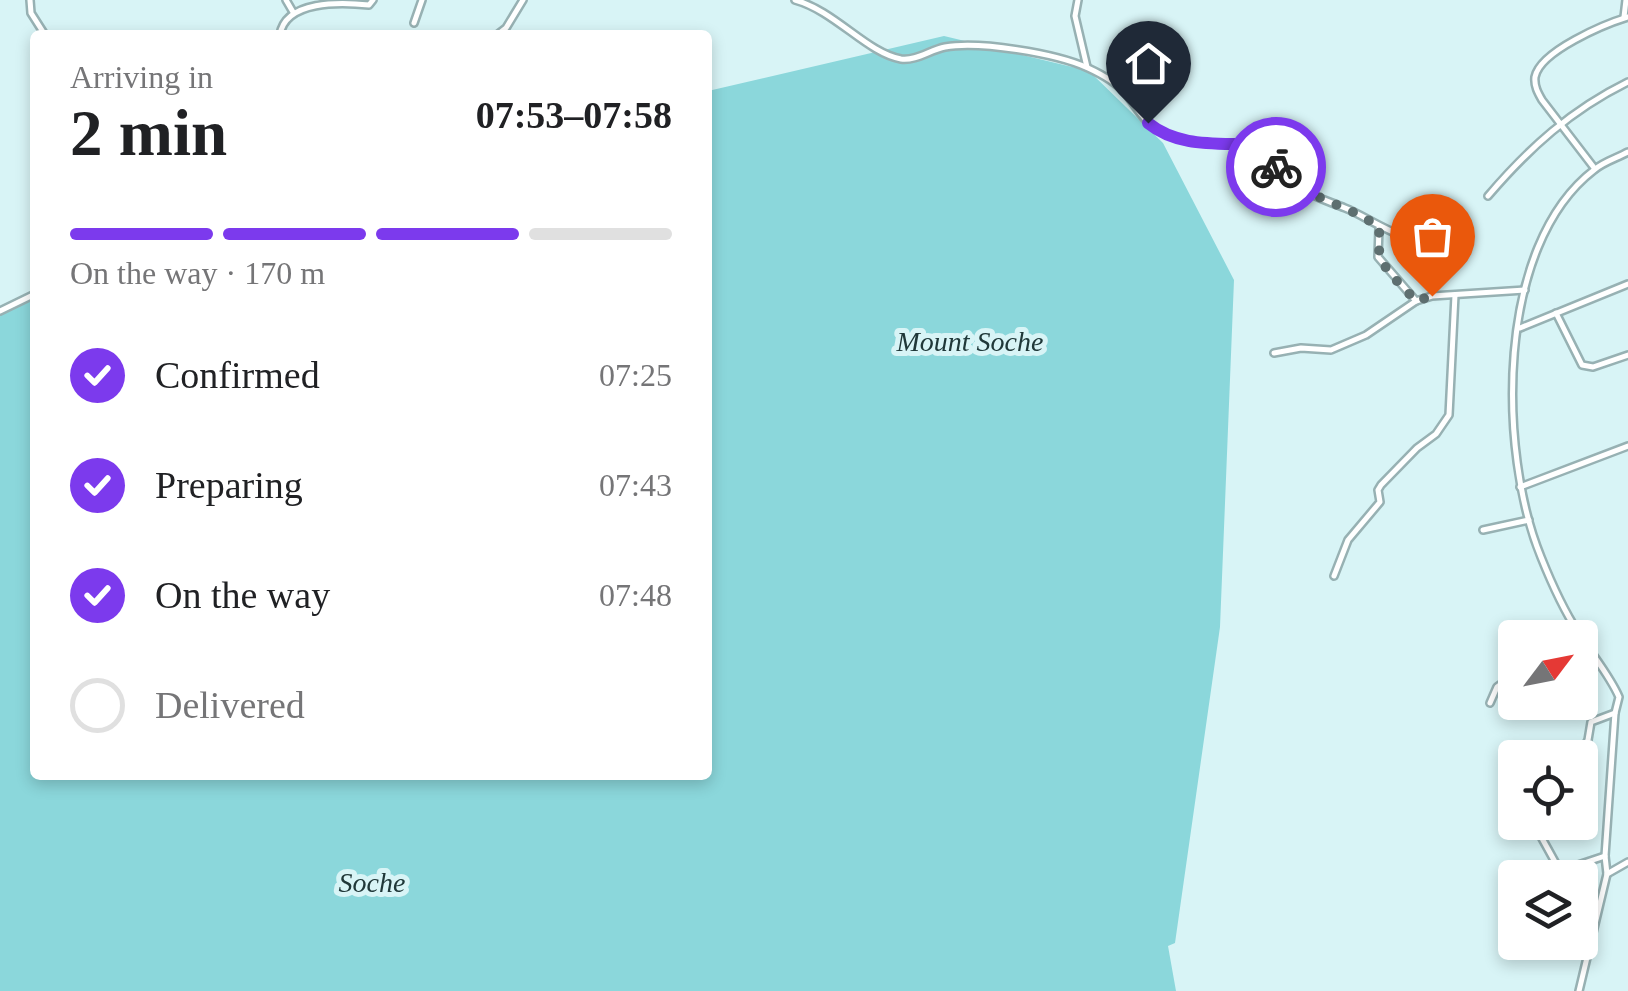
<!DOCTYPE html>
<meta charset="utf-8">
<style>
body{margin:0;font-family:"Times New Roman",serif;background:#f2f2f2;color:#202124;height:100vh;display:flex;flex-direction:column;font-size:38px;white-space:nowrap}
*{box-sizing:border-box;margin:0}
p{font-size:32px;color:#757577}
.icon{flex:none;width:55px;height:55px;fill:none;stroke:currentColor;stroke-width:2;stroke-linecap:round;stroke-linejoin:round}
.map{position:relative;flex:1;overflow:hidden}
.details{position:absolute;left:30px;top:30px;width:682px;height:750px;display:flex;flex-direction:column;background:#fff;border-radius:10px;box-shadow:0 5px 15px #0003}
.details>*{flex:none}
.needle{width:65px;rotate:58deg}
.controls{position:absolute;left:1498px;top:620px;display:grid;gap:20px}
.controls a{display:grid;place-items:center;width:100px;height:100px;border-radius:10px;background:#fff;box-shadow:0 5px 15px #0003;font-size:50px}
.pin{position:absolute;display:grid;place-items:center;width:85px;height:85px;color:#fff;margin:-102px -42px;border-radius:50% 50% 50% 0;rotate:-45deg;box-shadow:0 0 10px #0007}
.pin .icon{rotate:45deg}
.courier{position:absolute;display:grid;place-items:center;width:100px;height:100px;margin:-50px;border:8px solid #7c3aed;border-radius:50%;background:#fff;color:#222;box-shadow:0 2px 12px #0007}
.summary em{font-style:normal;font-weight:700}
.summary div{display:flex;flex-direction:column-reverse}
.summary{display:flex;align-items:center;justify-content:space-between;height:170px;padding:0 40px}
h1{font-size:65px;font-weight:700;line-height:75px}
.bar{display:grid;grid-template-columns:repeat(4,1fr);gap:15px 10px;align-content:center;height:120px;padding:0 40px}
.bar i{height:12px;border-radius:8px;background:#e0e0e0}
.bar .selected{background:#7c3aed}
.bar p{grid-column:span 4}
ol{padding:0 40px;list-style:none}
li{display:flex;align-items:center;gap:30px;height:110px}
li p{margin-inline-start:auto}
li .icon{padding:10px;border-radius:50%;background:#7c3aed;color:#fff;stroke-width:4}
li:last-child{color:#757577}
li i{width:55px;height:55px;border:5px solid #e0e0e0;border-radius:50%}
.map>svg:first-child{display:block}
.green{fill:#8bd7db}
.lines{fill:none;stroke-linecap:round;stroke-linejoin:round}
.street-casing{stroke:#97b1b3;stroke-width:10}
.street{stroke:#fff;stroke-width:5}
.done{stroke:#5e6f70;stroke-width:10;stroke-dasharray:0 18}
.route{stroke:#7c3aed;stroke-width:12}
.labels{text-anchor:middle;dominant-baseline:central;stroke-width:10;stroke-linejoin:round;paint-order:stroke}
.park-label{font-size:28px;font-style:italic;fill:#203839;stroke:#d8f4f6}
</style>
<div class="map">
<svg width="1628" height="991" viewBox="0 0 1628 991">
<rect width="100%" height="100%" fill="#d8f4f6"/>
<polygon class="green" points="944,36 1089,71 1163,143 1234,280 1220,627 1175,943 1168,946 1176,991 0,991 0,315 35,296 35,775 708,775 708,91"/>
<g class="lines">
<defs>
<g id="street">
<polyline points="30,0 31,13 45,35"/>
<polyline points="286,0 293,12"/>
<path d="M 795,0 C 835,11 867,53 901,59 C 916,61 930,50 945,47 C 979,41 1055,53 1088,68 C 1101,74 1116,82 1125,93 C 1135,104 1142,120 1155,128 C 1185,149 1225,142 1259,145 C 1272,157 1279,175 1295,185 C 1310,196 1328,201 1345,208 C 1373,219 1414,253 1446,237 L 1444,224"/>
<polyline points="1078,0 1075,16 1087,67"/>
<polyline points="1624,17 1626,0"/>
<polyline points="414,23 422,0"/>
<path d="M 280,35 C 285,0 341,2 369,5 L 373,0"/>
<polyline points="497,35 506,28 523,0"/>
<path d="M 1595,169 L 1542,100 C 1538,93 1534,86 1535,77 C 1540,51 1605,24 1628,17"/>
<path d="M 1488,196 C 1529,148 1571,110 1628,82"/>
<polyline points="1416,301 1432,296 1525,290"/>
<polyline points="0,311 35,294"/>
<polyline points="1556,313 1582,365 1593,367 1628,355"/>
<polyline points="1520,328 1628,284"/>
<polyline points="1274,353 1301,348 1331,350 1366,335 1416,301 1378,257 1379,228"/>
<polyline points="1520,487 1628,446"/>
<polyline points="1483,530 1529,520"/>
<polyline points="1334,576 1348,540 1380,502 1378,490 1381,485 1417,448 1436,434 1449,415 1455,295"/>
<polyline points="1565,638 1576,629"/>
<polyline points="1490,703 1497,687 1515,674"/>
<polyline points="1578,758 1588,740 1591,722 1615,713"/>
<polyline points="1533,822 1560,871 1605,856"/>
<polyline points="1607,874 1628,862"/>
<path d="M 1579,991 L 1607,874 L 1605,856 L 1615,713 L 1619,697 C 1609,674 1591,654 1578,632 C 1563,609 1551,582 1541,557 C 1498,452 1495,246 1594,170 C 1603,162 1617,158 1628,152"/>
</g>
</defs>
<use href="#street" class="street-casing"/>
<use href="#street" class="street"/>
</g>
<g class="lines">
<path class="done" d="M 1276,167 C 1304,200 1346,202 1380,228 C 1373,265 1392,274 1416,301 L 1432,296"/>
<path class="route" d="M 1148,123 C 1180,149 1222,142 1259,145 L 1276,167"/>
</g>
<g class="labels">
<g class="park-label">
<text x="970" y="341">Mount Soche</text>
<text x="372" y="882">Soche</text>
</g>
</g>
</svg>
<div class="controls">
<a><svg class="needle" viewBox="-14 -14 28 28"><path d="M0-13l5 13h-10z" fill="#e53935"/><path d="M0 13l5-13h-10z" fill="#757577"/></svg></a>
<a><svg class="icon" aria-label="locate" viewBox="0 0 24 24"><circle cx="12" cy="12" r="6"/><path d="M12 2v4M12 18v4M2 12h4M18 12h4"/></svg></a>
<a><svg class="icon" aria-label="layers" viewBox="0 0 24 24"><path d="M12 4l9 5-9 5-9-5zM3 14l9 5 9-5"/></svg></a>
</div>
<div class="pin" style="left:1432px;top:296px;background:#ea580c"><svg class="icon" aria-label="bag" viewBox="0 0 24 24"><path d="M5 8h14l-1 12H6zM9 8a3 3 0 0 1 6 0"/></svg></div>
<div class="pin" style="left:1148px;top:123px;background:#1f2937"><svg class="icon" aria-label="home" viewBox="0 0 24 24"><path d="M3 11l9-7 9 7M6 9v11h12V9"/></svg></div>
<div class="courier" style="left:1276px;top:167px"><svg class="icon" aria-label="bike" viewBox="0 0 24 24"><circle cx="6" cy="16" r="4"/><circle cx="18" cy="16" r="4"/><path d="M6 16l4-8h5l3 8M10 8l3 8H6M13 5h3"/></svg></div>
<section class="details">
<div class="summary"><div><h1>2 min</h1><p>Arriving in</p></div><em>07:53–07:58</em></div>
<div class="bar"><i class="selected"></i><i class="selected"></i><i class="selected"></i><i></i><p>On the way · 170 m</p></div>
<ol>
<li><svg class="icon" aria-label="check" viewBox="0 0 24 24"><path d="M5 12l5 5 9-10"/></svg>Confirmed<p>07:25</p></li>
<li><svg class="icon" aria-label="check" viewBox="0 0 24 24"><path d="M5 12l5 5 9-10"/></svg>Preparing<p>07:43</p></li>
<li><svg class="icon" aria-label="check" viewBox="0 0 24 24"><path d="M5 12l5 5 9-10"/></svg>On the way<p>07:48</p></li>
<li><i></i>Delivered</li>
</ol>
</section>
</div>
